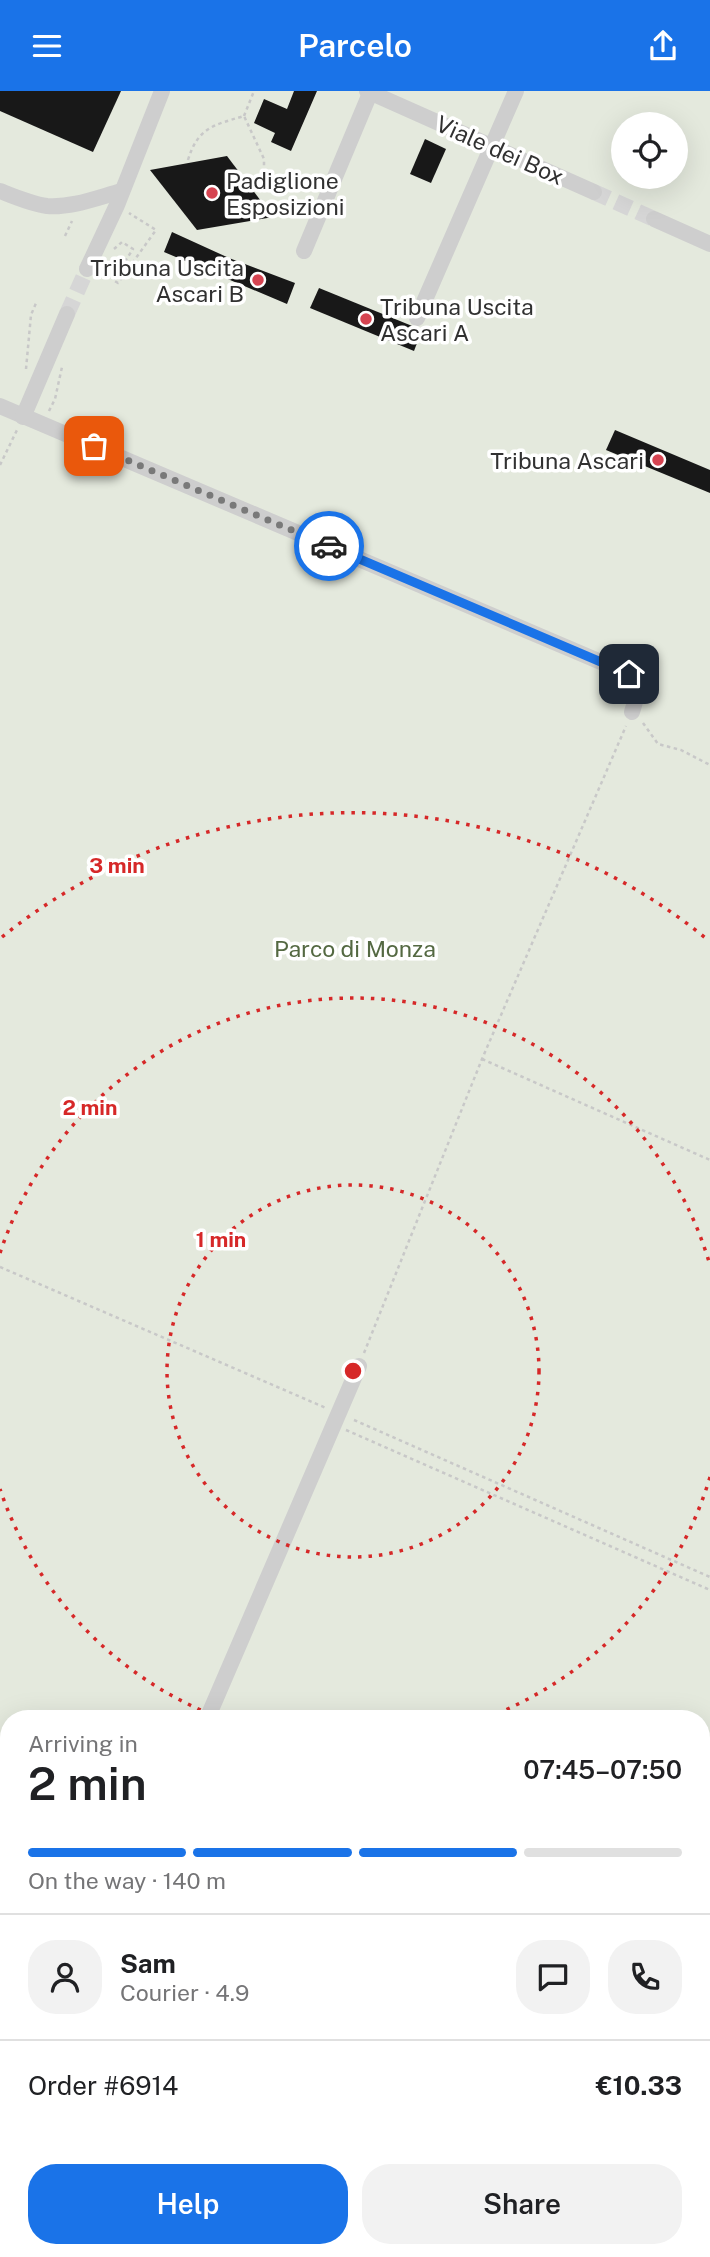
<!DOCTYPE html>
<meta charset="utf-8">
<style>
body{margin:0;font-family:"Public Sans",sans-serif;background:#f2f2f2;color:#202124;height:100vh;display:flex;flex-direction:column;font-size:26px;white-space:nowrap}
*{box-sizing:border-box;margin:0}
p{font-size:23px;color:#757577}
.icon{flex:none;width:38px;height:38px;fill:none;stroke:currentColor;stroke-width:2;stroke-linecap:round;stroke-linejoin:round}
.map{position:relative;flex:1;overflow:hidden}
.side{position:absolute;left:0px;top:1619px;width:710px;height:548px;display:flex;flex-direction:column;background:#fff;border-radius:28px 28px 0 0;box-shadow:0 7px 28px #0002}
.side>*{flex:none}
.controls{position:absolute;left:611px;top:21px;display:grid;gap:14px}
.controls a{display:grid;place-items:center;width:77px;height:77px;border-radius:50%;background:#fff;box-shadow:0 7px 28px #0002;font-size:35px}
.pin{position:absolute;display:grid;place-items:center;width:60px;height:60px;color:#fff;margin:-30px;border-radius:14px;box-shadow:0 4px 10px #0006}
.courier{position:absolute;display:grid;place-items:center;width:70px;height:70px;margin:-35px;border:5px solid #1a73e8;border-radius:50%;background:#fff;color:#222;box-shadow:0 2px 9px #0007}
.overview em{font-style:normal;font-weight:600}
.overview div{display:flex;flex-direction:column-reverse}
.overview{display:flex;align-items:center;justify-content:space-between;height:119px;padding:0 28px}
h1{font-size:46px;font-weight:600;line-height:52px}
.bar{display:grid;grid-template-columns:repeat(4,1fr);gap:10px 7px;align-content:center;height:84px;padding:0 28px}
.bar i{height:9px;border-radius:5px;background:#e0e0e0}
.bar .on{background:#1a73e8}
.bar p{grid-column:span 4}
.line{display:flex;align-items:center;gap:18px;padding:0 28px;border-top:2px solid #e0e0e0}
.line div{flex:1}
.round{display:grid;place-items:center;flex:none;width:74px;height:74px;border-radius:28px;background:#f2f2f2}
.action{display:flex;gap:14px;margin-top:auto;padding:14px 28px}
.action a{flex:1;height:80px;border-radius:28px;background:#1a73e8;color:#fff;font-size:28px;font-weight:600;line-height:80px;text-align:center}
.action a+a{background:#f2f2f2;color:#202124}
header{display:flex;justify-content:space-between;align-items:center;height:91px;padding:0 28px;background:#1a73e8;color:#fff;font-size:32px;font-weight:600}
.map>svg:first-child{display:block}
.green{fill:#e4e9dd;fill-rule:evenodd}
.building{fill:#181818}
.lines{fill:none;stroke-linecap:round;stroke-linejoin:round}
.minor-tunnel{stroke:#d6d6d6;stroke-width:16;stroke-dasharray:16 8;stroke-linecap:butt}
.path{stroke:#c8c8c8;stroke-width:2.5;stroke-dasharray:3.5 3.5;stroke-linecap:butt}
.minor{stroke:#cecece;stroke-width:16}
.done{stroke:#797979;stroke-width:7;stroke-dasharray:0 12.6}
.route{stroke:#1a73e8;stroke-width:9}
.ring{fill:none;stroke:#d62828;stroke-width:3.5;stroke-dasharray:3.5 7}
.poi-dot{fill:#d64451;stroke:#fff;stroke-width:2.5}
.labels{text-anchor:middle;dominant-baseline:central;stroke-width:7;stroke-linejoin:round;paint-order:stroke}
.street-label{font-size:23px;fill:#313131;stroke:#fff}
.poi-label{font-size:23px;fill:#313131;stroke:#fff;text-anchor:start}
.park-label{font-size:23px;fill:#546942;stroke:#fff}
.centre{fill:#d62828;stroke:#fff;stroke-width:3.5}
.ring-label{font-size:21px;text-anchor:middle;font-weight:bold;fill:#d62828;stroke:#fff;stroke-width:7;stroke-linejoin:round;paint-order:stroke}
</style>
<header><svg class="icon" aria-label="menu" viewBox="0 0 24 24"><path d="M4 6h16M4 12h16M4 18h16"/></svg>Parcelo<svg class="icon" aria-label="share" viewBox="0 0 24 24"><path d="M12 15V3M7 8l5-5 5 5M5 13v7h14v-7"/></svg></header>
<div class="map">
<svg width="710" height="2166" viewBox="0 0 710 2166">
<rect width="100%" height="100%" fill="#fff"/>
<path class="green" d="M 0,0 L 710,0 L 710,2166 L 0,2166 ZM 623,33 L 676,33 L 676,86 L 623,86 ZM 9,1628 L 702,1628 L 702,2158 L 9,2158 Z"/>
<g class="building">
<polygon points="0,0 121,0 93,61 0,20"/>
<polygon points="294,0 317,0 291,60 271,51 275,42 254,32 264,8 287,18"/>
<polygon points="425,48 446,58 431,92 410,83"/>
<polygon points="227,65 273,126 197,139 150,79"/>
<polygon points="172,141 229,167 295,192 287,213 164,161"/>
<polygon points="319,197 422,239 414,260 310,217"/>
<polygon points="615,339 710,379 710,402 606,359"/>
</g>
<g class="lines">
<g class="minor-tunnel">
<polyline points="594,101 654,128"/>
<polyline points="67,223 87,178"/>
</g>
<g class="path">
<polyline points="244,25 254,0"/>
<path d="M 188,69 C 198,36 214,34 244,25 L 264,68 L 264,81 L 256,96"/>
<polyline points="65,145 72,130"/>
<polyline points="114,158 122,151 133,158 113,189 118,192 156,139 129,122"/>
<polyline points="26,278 31,224 36,212"/>
<polyline points="49,320 55,308 62,276"/>
<polyline points="0,374 17,339"/>
<polyline points="643,632 658,653 681,659 710,674"/>
<polyline points="482,968 710,1069"/>
<polyline points="0,1176 326,1317"/>
<polyline points="364,1262 482,968 626,635"/>
<polyline points="354,1329 710,1486"/>
<polyline points="346,1339 710,1499"/>
</g>
<g class="minor">
<polyline points="367,0 594,101"/>
<path d="M 0,100 C 15,106 31,113 47,115 C 72,117 99,106 122,100"/>
<polyline points="654,128 710,153"/>
<polyline points="304,160 371,0"/>
<polyline points="87,178 117,114 162,0"/>
<polyline points="417,227 516,0"/>
<polyline points="0,315 629,583 637,588 640,594 632,621"/>
<polyline points="23,326 67,223"/>
<polyline points="207,1628 359,1275"/>
<polyline points="0,2118 9,2097"/>
</g>
</g>
<g class="lines">
<polyline class="done" points="94,355 329,455"/>
<polyline class="route" points="329,455 629,583"/>
</g>
<g class="ring">
<circle cx="353" cy="1280" r="186"/>
<path d="M710 1386A372 372 0 0 1 486 1627M220 1627A372 372 0 0 1 0 1398M0 1162A372 372 0 0 1 710 1174"/>
<path d="M2 846A558 558 0 0 1 708 849"/>
</g>
<g class="poi-dot">
<circle cx="212" cy="102" r="7"/>
<circle cx="258" cy="189" r="7"/>
<circle cx="366" cy="228" r="7"/>
<circle cx="658" cy="369" r="7"/>
</g>
<g class="labels">
<g class="street-label">
<text transform="translate(500 59) rotate(24)">Viale dei Box</text>
</g>
<g class="poi-label">
<text x="226" y="89">Padiglione<tspan x="226" dy="26">Esposizioni</tspan></text>
<text x="244" y="176" text-anchor="end">Tribuna Uscita<tspan x="244" dy="26">Ascari B</tspan></text>
<text x="380" y="215">Tribuna Uscita<tspan x="380" dy="26">Ascari A</tspan></text>
<text x="644" y="369" text-anchor="end">Tribuna Ascari</text>
</g>
<g class="park-label">
<text x="355" y="857">Parco di Monza</text>
</g>
</g>
<circle cx="353" cy="1280" r="10" class="centre"/>
<g class="ring-label">
<text x="117" y="782">3 min</text>
<text x="90" y="1024">2 min</text>
<text x="221" y="1156">1 min</text>
</g>
</svg>
<div class="controls">
<a><svg class="icon" aria-label="locate" viewBox="0 0 24 24"><circle cx="12" cy="12" r="6"/><path d="M12 2v4M12 18v4M2 12h4M18 12h4"/></svg></a>
</div>
<div class="pin" style="left:94px;top:355px;background:#ea580c"><svg class="icon" aria-label="bag" viewBox="0 0 24 24"><path d="M5 8h14l-1 12H6zM9 8a3 3 0 0 1 6 0"/></svg></div>
<div class="pin" style="left:629px;top:583px;background:#1f2937"><svg class="icon" aria-label="home" viewBox="0 0 24 24"><path d="M3 11l9-7 9 7M6 9v11h12V9"/></svg></div>
<div class="courier" style="left:329px;top:455px"><svg class="icon" aria-label="car" viewBox="0 0 24 24"><path d="M5 17H2v-5l4-1 3-4h7l3 4 3 1v5h-3M9 17h6M6 11h13"/><circle cx="7" cy="17" r="2"/><circle cx="17" cy="17" r="2"/></svg></div>
<section class="side">
<div class="overview"><div><h1>2 min</h1><p>Arriving in</p></div><em>07:45–07:50</em></div>
<div class="bar"><i class="on"></i><i class="on"></i><i class="on"></i><i></i><p>On the way · 140 m</p></div>
<div class="line" style="height:126px"><a class="round"><svg class="icon" aria-label="person" viewBox="0 0 24 24"><circle cx="12" cy="8" r="4"/><path d="M4 21q1-7 8-7t8 7"/></svg></a><div><b>Sam</b><p>Courier · 4.9</p></div><a class="round"><svg class="icon" aria-label="chat" viewBox="0 0 24 24"><path d="M4 5h16v11H9l-5 4z"/></svg></a><a class="round"><svg class="icon" aria-label="phone" viewBox="0 0 24 24"><path d="M5 4h4l2 5-3 2q2 4 5 5l2-3 5 2v4C11 20 4 13 5 4z"/></svg></a></div>
<div class="line" style="height:91px"><div>Order #6914</div><b>€10.33</b></div>
<div class="action"><a>Help</a><a>Share</a></div>
</section>
</div>
